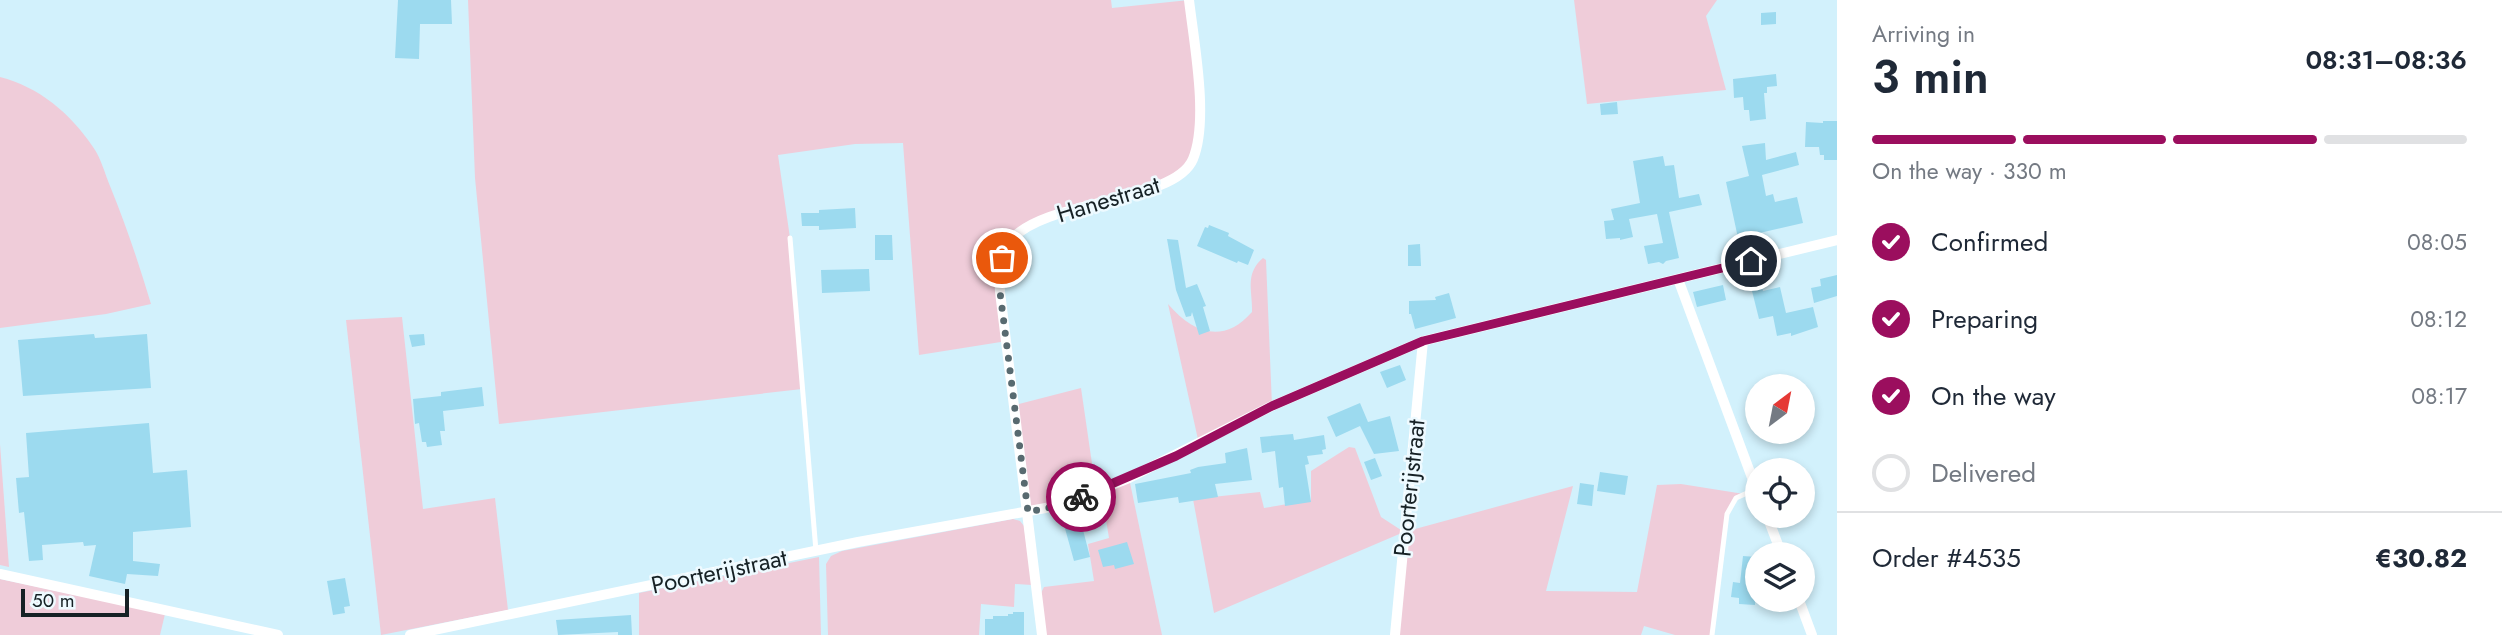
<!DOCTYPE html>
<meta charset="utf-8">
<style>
body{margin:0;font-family:Jost,sans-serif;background:#f6f6f7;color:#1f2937;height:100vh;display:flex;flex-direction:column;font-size:26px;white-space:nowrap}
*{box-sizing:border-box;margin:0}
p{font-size:23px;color:#747a83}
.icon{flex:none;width:38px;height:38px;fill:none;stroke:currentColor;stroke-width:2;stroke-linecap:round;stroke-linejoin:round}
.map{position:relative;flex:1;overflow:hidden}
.sheet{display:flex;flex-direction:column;background:#fff;width:665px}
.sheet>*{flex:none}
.needle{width:46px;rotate:32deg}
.fabs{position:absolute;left:1745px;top:374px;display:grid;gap:14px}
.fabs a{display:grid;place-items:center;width:70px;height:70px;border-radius:50%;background:#fff;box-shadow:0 4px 10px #0003;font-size:35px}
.scale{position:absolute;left:21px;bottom:18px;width:108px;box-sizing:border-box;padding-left:7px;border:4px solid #162125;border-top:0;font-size:19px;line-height:24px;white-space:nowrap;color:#162125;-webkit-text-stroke:5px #eefaff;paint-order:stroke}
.pin{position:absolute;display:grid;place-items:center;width:60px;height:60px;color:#fff;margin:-30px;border:4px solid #fff;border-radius:50%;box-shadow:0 2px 7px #0007}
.courier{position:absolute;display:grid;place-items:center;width:70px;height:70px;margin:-35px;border:5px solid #9b0e5e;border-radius:50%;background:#fff;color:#222;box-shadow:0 2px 9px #0007}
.headline em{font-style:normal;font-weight:600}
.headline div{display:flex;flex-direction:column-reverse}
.headline{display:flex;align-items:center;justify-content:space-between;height:119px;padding:0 35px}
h1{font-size:46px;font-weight:600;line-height:52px}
.bar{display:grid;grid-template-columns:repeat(4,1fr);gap:10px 7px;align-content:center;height:84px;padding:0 35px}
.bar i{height:9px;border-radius:5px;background:#e0e1e3}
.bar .selected{background:#9b0e5e}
.bar p{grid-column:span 4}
.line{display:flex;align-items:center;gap:18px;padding:0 35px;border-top:2px solid #e0e1e3}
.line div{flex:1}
ol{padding:0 35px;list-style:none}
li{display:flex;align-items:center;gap:21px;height:77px}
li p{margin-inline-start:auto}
li .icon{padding:7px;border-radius:50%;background:#9b0e5e;color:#fff;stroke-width:4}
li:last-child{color:#747a83}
li i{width:38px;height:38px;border:4px solid #e0e1e3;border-radius:50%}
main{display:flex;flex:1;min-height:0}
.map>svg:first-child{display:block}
.green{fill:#efccd9}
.building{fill:#9cdaef}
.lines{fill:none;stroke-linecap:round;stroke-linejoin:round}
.service{stroke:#fff;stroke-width:5}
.minor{stroke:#fff;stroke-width:10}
.done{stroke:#586a70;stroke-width:7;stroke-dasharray:0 12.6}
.route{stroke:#9b0e5e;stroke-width:9}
.labels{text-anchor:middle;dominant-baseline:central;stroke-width:5;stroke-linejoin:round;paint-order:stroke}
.street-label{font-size:24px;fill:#162125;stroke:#eefaff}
</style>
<main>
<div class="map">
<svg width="1837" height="635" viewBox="0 0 1837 635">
<rect width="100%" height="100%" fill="#d2f1fc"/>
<g class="green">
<polygon points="468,0 1111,0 1112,8 1189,0 1201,133 1182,173 1025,229 1002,258 1007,341 919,355 903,143 855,144 778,155 790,238 802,389 499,424 475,178"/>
<polygon points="1574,0 1717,0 1706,16 1726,90 1587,104"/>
<path d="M 0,77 C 39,87 70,113 93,147 C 101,158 105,174 110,186 C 126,225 139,264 151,304 L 106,314 L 0,328 Z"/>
<path d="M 1263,258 L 1266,260 L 1272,406 L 1199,444 L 1168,304 C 1193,333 1223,345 1252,312 C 1253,292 1244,274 1263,258 Z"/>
<polygon points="402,317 423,509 495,498 508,610 381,635 346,320"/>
<polygon points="1081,388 1096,491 1028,512 1015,405"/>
<polygon points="0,444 9,567 0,565"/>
<polygon points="1349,447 1355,448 1381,517 1404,532 1573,486 1546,591 1637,592 1657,485 1681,484 1744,494 1736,498 1727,514 1712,635 1675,635 1644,626 1641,635 1395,635 1404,532 1214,613 1193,499 1260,492 1264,508 1311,500 1311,471"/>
<polygon points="1129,478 1162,635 1045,635 1041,593 1044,587 1094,581 1088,544 1109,538 1101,489"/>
<polygon points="1013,519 1020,521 1024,526 1032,585 1015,584 1014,607 981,604 979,635 828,635 826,564 831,556 842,551"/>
<polygon points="819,557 821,635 639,635 639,593"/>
<polygon points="0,579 165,614 160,635 0,635"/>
</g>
<g class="building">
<polygon points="398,0 451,0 452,24 420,24 419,59 395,58"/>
<polygon points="1776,12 1776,24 1761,25 1761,13"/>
<polygon points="1776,74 1777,86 1767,87 1767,93 1764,93 1766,119 1750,121 1749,110 1744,110 1743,97 1734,98 1733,79"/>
<polygon points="1617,102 1618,114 1601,115 1600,104"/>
<polygon points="1823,121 1837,121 1837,160 1824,160 1824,155 1820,155 1819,147 1805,147 1806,122 1823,123"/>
<polygon points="1765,143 1766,160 1796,152 1799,165 1762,175 1766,196 1773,194 1775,202 1797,197 1803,223 1738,238 1726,182 1749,176 1742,146"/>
<polygon points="1663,156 1665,166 1674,165 1679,198 1699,194 1702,205 1669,212 1679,258 1666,261 1663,264 1659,262 1648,264 1644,246 1663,243 1657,214 1629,219 1633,237 1620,240 1620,238 1606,239 1604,221 1614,220 1611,209 1640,203 1633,161"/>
<polygon points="855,208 856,228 819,230 819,226 802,226 801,213 819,213 819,210"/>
<polygon points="1209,225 1229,233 1228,236 1254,250 1248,265 1238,261 1237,263 1197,246 1205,227 1208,228"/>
<polygon points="875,235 892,235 893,260 875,260"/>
<polygon points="1167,239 1178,240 1186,288 1197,284 1206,306 1203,307 1210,331 1199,335 1192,312 1191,316 1186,317 1176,290"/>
<polygon points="1420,244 1421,266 1408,266 1408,245"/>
<polygon points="1757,268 1763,291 1780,287 1786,313 1813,307 1818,327 1791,336 1791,333 1777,336 1773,316 1759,319 1747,271"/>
<polygon points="869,269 870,291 822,293 821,270"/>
<polygon points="1837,275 1837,296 1814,303 1811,288 1821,286 1820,279"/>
<polygon points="1723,285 1726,300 1697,307 1693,292"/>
<polygon points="1449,293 1456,318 1415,329 1411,314 1409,314 1409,301 1436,300 1435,297"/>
<polygon points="94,334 95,338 147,334 151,388 23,396 18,340"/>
<polygon points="424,334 425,345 412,347 409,335"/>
<polygon points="1400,365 1406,380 1387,388 1380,372"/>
<polygon points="482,387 484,406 443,411 445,431 440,431 442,445 427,447 426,442 422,442 419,423 415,424 413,399 441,396 441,392"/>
<polygon points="1360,403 1368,422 1390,416 1399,451 1374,454 1360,426 1336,437 1327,417"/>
<polygon points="149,423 153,473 187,470 191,527 133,532 133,561 160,564 158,576 127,574 125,584 89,576 96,545 84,546 83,542 42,545 43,560 29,561 24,512 19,513 16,478 29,477 26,433"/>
<polygon points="1293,434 1294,440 1324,435 1326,449 1322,450 1323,454 1307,456 1309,464 1305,465 1311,502 1285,506 1283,487 1279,488 1275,451 1262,453 1260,437"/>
<polygon points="1247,448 1252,480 1215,484 1218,497 1179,503 1178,497 1138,503 1135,484 1191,473 1190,470 1198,467 1226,463 1225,453"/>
<polygon points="1375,458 1382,476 1371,480 1364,462"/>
<polygon points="1600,472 1628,476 1625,495 1597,491"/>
<polygon points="1580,483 1594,485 1592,506 1577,504"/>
<polygon points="1093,505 1098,521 1082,526 1090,557 1074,561 1061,514"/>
<polygon points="1127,542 1134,564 1115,569 1114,565 1103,567 1098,550"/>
<polygon points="1743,556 1757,557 1755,605 1739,604 1739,598 1731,597 1733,582 1740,583"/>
<polygon points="345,578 350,606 344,607 345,613 333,615 327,581"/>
<polygon points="1013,612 1024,612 1024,635 985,635 985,619 993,619 993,616 1008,616 1008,614 1013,614"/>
<polygon points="631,615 632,635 618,635 618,632 558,635 556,620"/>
</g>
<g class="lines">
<g class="service">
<polyline points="790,238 816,551"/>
<polyline points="1712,635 1727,514 1736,498 1756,489"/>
</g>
<g class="minor">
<polyline points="1678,279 1757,491"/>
<polyline points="1767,516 1782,555"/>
<polyline points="0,574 278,635"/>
<polyline points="1799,600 1812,635"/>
<polyline points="410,635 858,542 1062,505 1129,478 1272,406 1423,341 1837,240"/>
<path d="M 1042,635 L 1000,292 C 999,274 999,254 1011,240 C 1045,199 1175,203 1193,159 C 1209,120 1194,43 1189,0"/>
<polyline points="1395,635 1423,341"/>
</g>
</g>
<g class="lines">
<polyline class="done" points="1002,258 1000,292 1028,512 1062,505 1081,497"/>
<polyline class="route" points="1081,497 1176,456 1272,406 1423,341 1751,261"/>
</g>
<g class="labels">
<g class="street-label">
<text transform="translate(1108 199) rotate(-17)">Hanestraat</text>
<text transform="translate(1409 488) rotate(-84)">Poorterijstraat</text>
<text transform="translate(719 571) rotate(-12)">Poorterijstraat</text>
</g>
</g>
</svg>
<div class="fabs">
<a><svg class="needle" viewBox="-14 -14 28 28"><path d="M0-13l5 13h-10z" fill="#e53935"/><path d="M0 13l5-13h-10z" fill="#747a83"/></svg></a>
<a><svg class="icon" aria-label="locate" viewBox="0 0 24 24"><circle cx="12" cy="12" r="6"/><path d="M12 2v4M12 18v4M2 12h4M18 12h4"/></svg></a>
<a><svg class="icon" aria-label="layers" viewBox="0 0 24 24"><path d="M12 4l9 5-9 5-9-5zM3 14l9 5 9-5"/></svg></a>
</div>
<div class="scale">50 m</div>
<div class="pin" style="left:1002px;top:258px;background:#ea580c"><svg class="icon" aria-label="bag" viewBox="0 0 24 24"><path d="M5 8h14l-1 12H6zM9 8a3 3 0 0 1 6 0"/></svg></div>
<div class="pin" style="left:1751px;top:261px;background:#1f2937"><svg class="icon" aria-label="home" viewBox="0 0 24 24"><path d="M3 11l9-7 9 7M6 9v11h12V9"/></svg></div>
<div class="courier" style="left:1081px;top:497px"><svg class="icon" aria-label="bike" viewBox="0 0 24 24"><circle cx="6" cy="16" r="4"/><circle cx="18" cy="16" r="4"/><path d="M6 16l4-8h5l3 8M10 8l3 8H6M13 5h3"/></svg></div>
</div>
<section class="sheet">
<div class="headline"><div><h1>3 min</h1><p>Arriving in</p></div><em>08:31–08:36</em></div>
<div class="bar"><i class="selected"></i><i class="selected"></i><i class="selected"></i><i></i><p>On the way · 330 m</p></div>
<ol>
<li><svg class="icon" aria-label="check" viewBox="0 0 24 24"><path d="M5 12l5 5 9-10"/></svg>Confirmed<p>08:05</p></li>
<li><svg class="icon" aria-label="check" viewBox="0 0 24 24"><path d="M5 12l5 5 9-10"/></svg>Preparing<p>08:12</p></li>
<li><svg class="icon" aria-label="check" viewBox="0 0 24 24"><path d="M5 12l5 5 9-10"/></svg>On the way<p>08:17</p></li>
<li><i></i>Delivered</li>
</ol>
<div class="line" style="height:91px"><div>Order #4535</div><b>€30.82</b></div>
</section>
</main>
